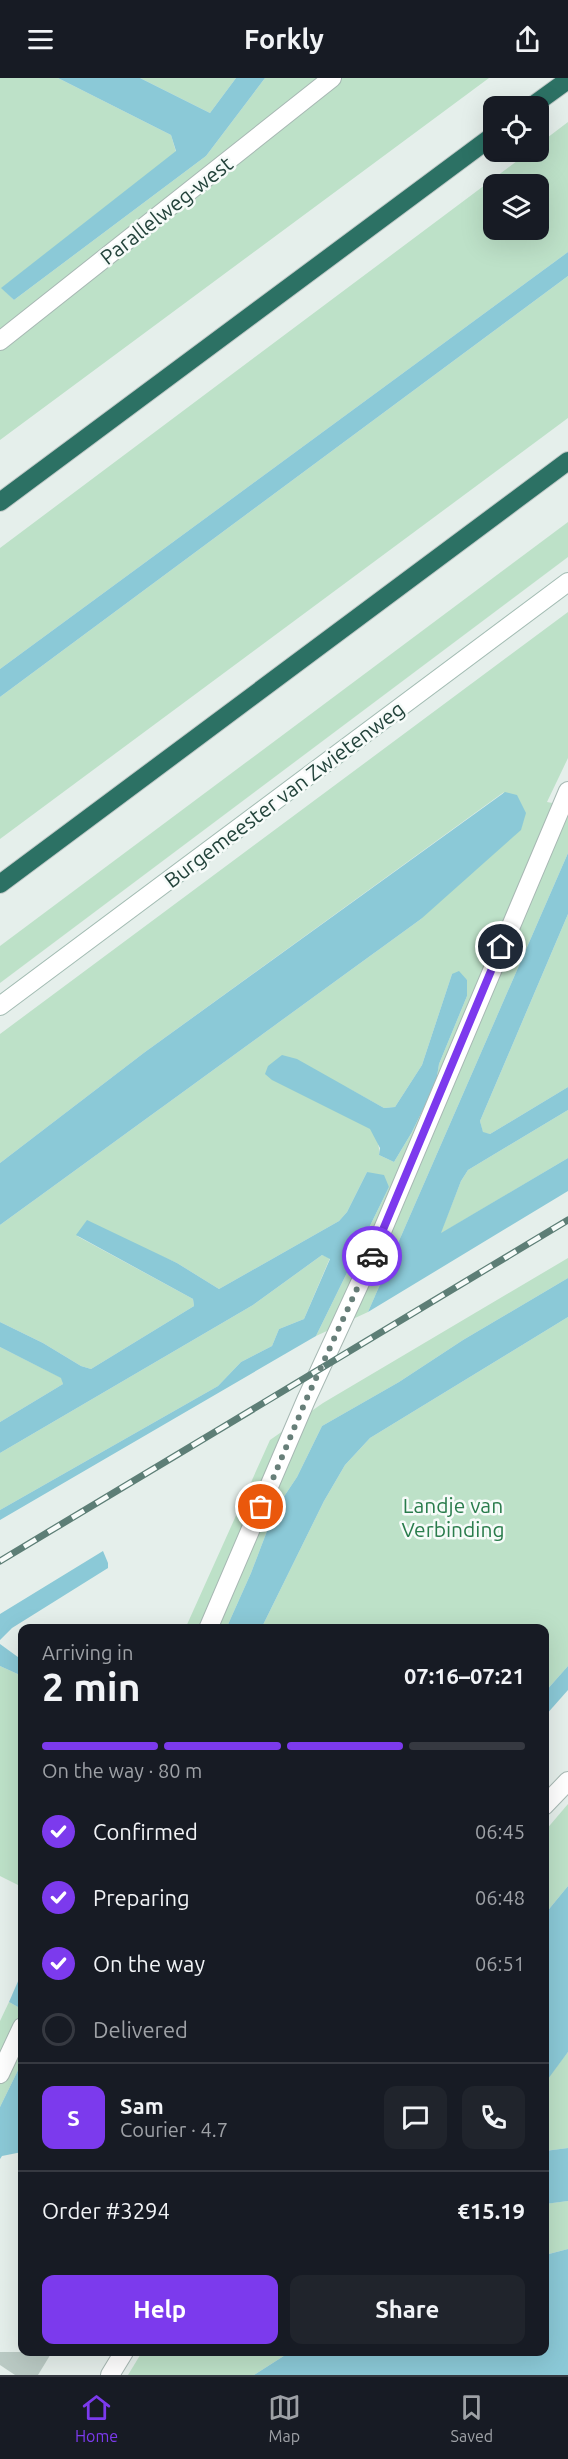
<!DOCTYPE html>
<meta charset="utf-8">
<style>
body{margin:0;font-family:Ubuntu,sans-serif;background:#20242c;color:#f1f3f6;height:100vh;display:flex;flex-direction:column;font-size:22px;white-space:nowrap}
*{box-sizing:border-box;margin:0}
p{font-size:20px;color:#9ea1a6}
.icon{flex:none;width:33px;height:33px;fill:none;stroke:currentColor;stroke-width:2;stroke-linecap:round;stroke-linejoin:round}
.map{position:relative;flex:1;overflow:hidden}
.details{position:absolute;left:18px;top:1546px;width:531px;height:732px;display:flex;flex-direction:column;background:#171b24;border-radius:12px;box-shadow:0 6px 24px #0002}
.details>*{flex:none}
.controls{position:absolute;left:483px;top:18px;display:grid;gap:12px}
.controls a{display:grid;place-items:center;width:66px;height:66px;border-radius:12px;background:#171b24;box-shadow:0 6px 24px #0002;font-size:30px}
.pin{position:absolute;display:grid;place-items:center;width:51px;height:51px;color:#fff;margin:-26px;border:3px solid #fff;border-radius:50%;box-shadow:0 2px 6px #0007}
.courier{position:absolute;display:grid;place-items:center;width:60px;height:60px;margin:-30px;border:4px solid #7c3aed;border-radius:50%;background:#fff;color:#222;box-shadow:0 2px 8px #0007}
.head em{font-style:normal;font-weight:700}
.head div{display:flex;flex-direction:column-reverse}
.head{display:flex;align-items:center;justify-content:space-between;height:102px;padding:0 24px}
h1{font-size:39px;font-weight:700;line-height:45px}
.bar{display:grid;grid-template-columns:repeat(4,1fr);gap:9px 6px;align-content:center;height:72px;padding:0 24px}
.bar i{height:8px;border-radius:4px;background:#363941}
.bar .active{background:#7c3aed}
.bar p{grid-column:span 4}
.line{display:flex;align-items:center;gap:15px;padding:0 24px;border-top:2px solid #363941}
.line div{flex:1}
.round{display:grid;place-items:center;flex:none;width:63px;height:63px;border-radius:12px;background:#20242c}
ol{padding:0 24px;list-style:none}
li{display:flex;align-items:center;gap:18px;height:66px}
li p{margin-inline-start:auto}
li .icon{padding:6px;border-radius:50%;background:#7c3aed;color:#fff;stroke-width:4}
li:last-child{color:#9ea1a6}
li i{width:33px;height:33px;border:3px solid #363941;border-radius:50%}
.button{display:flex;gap:12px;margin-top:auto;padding:12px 24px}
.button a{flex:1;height:69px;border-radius:12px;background:#7c3aed;color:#fff;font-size:24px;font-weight:700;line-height:69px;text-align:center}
.button a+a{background:#20242c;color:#f1f3f6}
header{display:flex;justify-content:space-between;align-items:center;height:78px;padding:0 24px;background:#171b24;font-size:27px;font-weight:700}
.tab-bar{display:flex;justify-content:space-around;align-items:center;height:84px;border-top:2px solid #363941;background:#171b24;font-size:16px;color:#9ea1a6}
.tab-bar a{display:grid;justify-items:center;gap:3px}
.tab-bar .active{color:#7c3aed}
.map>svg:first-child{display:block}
.green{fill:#bde1c8;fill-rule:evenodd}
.water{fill:#8bc9d7}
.building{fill:#bacac4}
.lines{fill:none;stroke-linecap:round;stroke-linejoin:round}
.minor-casing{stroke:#a7b8b3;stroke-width:20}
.tertiary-casing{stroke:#a7b8b3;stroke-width:20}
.secondary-casing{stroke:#a3bcb3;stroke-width:20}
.motorway-casing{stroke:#c1cac8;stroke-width:20}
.minor{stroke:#fff;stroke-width:18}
.tertiary{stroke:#fff;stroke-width:18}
.secondary{stroke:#fff;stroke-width:18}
.motorway{stroke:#2c7164;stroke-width:18}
.rail-casing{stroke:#5d7e76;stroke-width:7}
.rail{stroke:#f6fbf9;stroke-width:4.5;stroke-dasharray:14;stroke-linecap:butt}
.done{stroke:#677f79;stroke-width:6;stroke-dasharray:0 10.8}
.route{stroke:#7c3aed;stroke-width:8}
.labels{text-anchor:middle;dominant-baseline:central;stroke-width:5;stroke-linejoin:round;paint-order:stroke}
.street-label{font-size:21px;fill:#23433b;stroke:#f6fbf9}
.park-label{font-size:21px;fill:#2a7c4c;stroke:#f6fbf9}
</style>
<header><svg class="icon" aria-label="menu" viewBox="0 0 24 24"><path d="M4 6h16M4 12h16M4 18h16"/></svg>Forkly<svg class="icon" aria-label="share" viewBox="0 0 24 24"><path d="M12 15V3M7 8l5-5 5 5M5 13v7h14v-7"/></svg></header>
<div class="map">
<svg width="568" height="2297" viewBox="0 0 568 2297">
<rect width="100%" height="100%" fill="#e5efeb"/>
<g class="green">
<polygon points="0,0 58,0 171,57 176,74 2,210 14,222 206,78 265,0 489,0 0,362"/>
<polygon points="140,0 236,0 210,35"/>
<path d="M 568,44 L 568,174 L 0,591 L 0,470 L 529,74 L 538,74 L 539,66 ZM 494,106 L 538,106 L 538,152 L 494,152 Z"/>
<polygon points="568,198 568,340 0,761 0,619"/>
<polygon points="568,444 568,479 0,905 0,868"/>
<path d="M 568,534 L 568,680 L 547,724 L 568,728 L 568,775 L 368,1234 L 316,1258 L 389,1109 L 367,1094 L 347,1134 L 339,1143 L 219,1211 L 177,1185 L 140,1169 L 77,1158 L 193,1221 L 194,1228 L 91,1291 L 81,1288 L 43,1265 L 0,1244 L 0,1147 L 421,841 L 504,714 L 145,974 L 0,1085 L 0,956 ZM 452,896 L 467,902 L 467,918 L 439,986 L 436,1005 L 412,1054 L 394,1084 L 379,1077 C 383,1061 355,1025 346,1009 L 384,1030 L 395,1029 L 422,987 Z"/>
<polygon points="568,836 568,1009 490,1056 483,1055 480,1043"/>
<polygon points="568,1032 568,1080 440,1156 461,1103 468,1092"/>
<polygon points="322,1177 330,1180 304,1241 279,1251 272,1268 241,1284 218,1308 0,1432 0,1375 253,1227"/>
<polygon points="568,1180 568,1200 463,1262 399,1304 322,1348 297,1399 275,1432 251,1495 226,1551 185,1551 270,1362 323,1325"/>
<polygon points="568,1239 568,1588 545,1614 544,1551 261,1551 324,1423 345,1387 370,1360"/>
<polygon points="0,1269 62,1300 63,1306 0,1344"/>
<polygon points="0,1588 22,1598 22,1809 0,1798"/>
<polygon points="568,1726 568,1808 545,1836 545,1753"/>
<polygon points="22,1921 22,1984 0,2029 0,1943 9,1924 18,1929"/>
<polygon points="568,1974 568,2070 545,2073 544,2005"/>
<polygon points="568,2123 568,2171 545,2177 544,2126"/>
<polygon points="142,2274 290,2274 254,2297 128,2297"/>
</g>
<g class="water">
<polygon points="58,0 140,0 210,35 236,0 265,0 206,78 14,222 1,210 176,73 171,57"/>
<polygon points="568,174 568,198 0,619 0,591"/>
<polygon points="505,714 517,717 526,735 521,752 421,841 0,1147 0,1085 145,974"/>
<polygon points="568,775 568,836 480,1043 483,1054 490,1056 568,1009 568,1032 468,1092 461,1103 441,1155 568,1080 568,1113 368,1234"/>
<polygon points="459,893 467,902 467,918 439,986 436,1005 412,1054 394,1084 379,1077 380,1070 370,1051 272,1002 265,996 268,988 282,977 297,981 384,1030 395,1029 422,987 452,896"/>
<polygon points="367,1094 384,1097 389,1109 316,1258 0,1442 0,1432 218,1308 241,1284 272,1268 279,1251 304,1241 330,1181 322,1177 253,1227 0,1375 0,1344 63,1306 61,1300 0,1269 0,1244 43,1265 81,1288 91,1291 194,1228 193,1221 76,1157 87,1142 177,1185 219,1211 339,1143 347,1134"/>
<polygon points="568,1200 568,1239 370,1360 345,1387 324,1423 261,1551 226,1551 251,1495 275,1432 297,1399 322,1348 399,1304 463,1262"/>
<polygon points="103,1473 108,1485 108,1490 12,1550 0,1562 0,1536"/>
<polygon points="0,1566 22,1582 22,1598 0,1588"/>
<polygon points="568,1588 568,1612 545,1638 545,1614"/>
<polygon points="568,1808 568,1974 545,2005 545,1836"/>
<polygon points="22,1894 22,1921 18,1929 9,1924"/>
<polygon points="22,1984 22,2074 2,2078 0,2081 0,2029"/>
<polygon points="568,2070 568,2123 545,2126 545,2073"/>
<polygon points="568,2171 568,2297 254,2297 290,2274 544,2274 545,2177"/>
</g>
<polygon class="building" points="0,2274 52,2274 38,2297 15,2297 0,2287"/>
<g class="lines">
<defs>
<g id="minor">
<polyline points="0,263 332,0"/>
<polyline points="208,1551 306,1322 364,1196 568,713"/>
<polyline points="0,1996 22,1949"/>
</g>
<g id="tertiary">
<polyline points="544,1728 568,1703"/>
<polyline points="110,2297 124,2274"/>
</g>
<polyline id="secondary" points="0,928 568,504"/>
<g id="motorway">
<polyline points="532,28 568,2"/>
<polyline points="0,424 494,57"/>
<polyline points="0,806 568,383"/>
</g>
</defs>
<use href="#minor" class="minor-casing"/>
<use href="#tertiary" class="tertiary-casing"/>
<use href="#secondary" class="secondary-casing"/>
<use href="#motorway" class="motorway-casing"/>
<use href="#minor" class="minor"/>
<use href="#tertiary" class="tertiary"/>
<use href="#secondary" class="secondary"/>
<use href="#motorway" class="motorway"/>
<defs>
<polyline id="rail" points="0,1483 568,1142"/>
</defs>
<use href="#rail" class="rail-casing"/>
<use href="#rail" class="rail"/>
</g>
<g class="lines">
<polyline class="done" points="261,1429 306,1322 372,1178"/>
<polyline class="route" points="372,1178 501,869"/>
</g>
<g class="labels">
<g class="street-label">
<text transform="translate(166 132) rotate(-38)">Parallelweg-west</text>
<text transform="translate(284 716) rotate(-37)">Burgemeester van Zwietenweg</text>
</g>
<g class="park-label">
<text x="453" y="1427">Landje van<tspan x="453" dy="24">Verbinding</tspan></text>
</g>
</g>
</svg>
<div class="controls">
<a><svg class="icon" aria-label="locate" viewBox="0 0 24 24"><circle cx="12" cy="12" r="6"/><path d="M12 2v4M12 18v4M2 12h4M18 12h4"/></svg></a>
<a><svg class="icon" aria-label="layers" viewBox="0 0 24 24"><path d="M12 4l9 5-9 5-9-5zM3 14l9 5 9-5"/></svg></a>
</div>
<div class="pin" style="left:261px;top:1429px;background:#ea580c"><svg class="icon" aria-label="bag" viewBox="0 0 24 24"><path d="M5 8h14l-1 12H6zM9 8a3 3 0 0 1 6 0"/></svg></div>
<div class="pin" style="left:501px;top:869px;background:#1f2937"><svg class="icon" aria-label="home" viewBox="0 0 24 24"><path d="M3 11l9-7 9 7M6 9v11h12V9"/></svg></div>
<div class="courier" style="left:372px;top:1178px"><svg class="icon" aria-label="car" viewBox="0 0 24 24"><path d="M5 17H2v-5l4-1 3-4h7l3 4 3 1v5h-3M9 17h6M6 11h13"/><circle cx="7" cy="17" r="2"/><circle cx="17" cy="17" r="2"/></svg></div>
<section class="details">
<div class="head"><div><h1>2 min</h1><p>Arriving in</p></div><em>07:16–07:21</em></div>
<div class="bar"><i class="active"></i><i class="active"></i><i class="active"></i><i></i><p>On the way · 80 m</p></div>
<ol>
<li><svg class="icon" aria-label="check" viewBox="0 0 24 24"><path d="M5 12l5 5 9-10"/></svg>Confirmed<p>06:45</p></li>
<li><svg class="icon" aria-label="check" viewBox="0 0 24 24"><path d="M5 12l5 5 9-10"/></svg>Preparing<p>06:48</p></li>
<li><svg class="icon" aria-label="check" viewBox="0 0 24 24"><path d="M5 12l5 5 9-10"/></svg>On the way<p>06:51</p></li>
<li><i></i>Delivered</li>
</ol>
<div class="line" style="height:108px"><b class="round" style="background:#7c3aed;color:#fff">S</b><div><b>Sam</b><p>Courier · 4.7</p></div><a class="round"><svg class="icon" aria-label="chat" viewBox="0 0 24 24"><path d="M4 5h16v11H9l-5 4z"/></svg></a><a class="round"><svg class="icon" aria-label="phone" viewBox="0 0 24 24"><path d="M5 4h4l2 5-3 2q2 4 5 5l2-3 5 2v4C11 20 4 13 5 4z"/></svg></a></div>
<div class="line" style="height:78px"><div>Order #3294</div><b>€15.19</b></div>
<div class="button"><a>Help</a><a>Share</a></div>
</section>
</div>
<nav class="tab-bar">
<a class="active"><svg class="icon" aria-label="home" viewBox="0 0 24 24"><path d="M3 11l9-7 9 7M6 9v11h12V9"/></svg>Home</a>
<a><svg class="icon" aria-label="map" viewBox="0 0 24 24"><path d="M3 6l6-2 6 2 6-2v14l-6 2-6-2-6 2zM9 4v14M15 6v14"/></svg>Map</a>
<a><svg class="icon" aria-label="saved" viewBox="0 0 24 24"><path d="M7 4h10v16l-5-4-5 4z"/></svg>Saved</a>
</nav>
